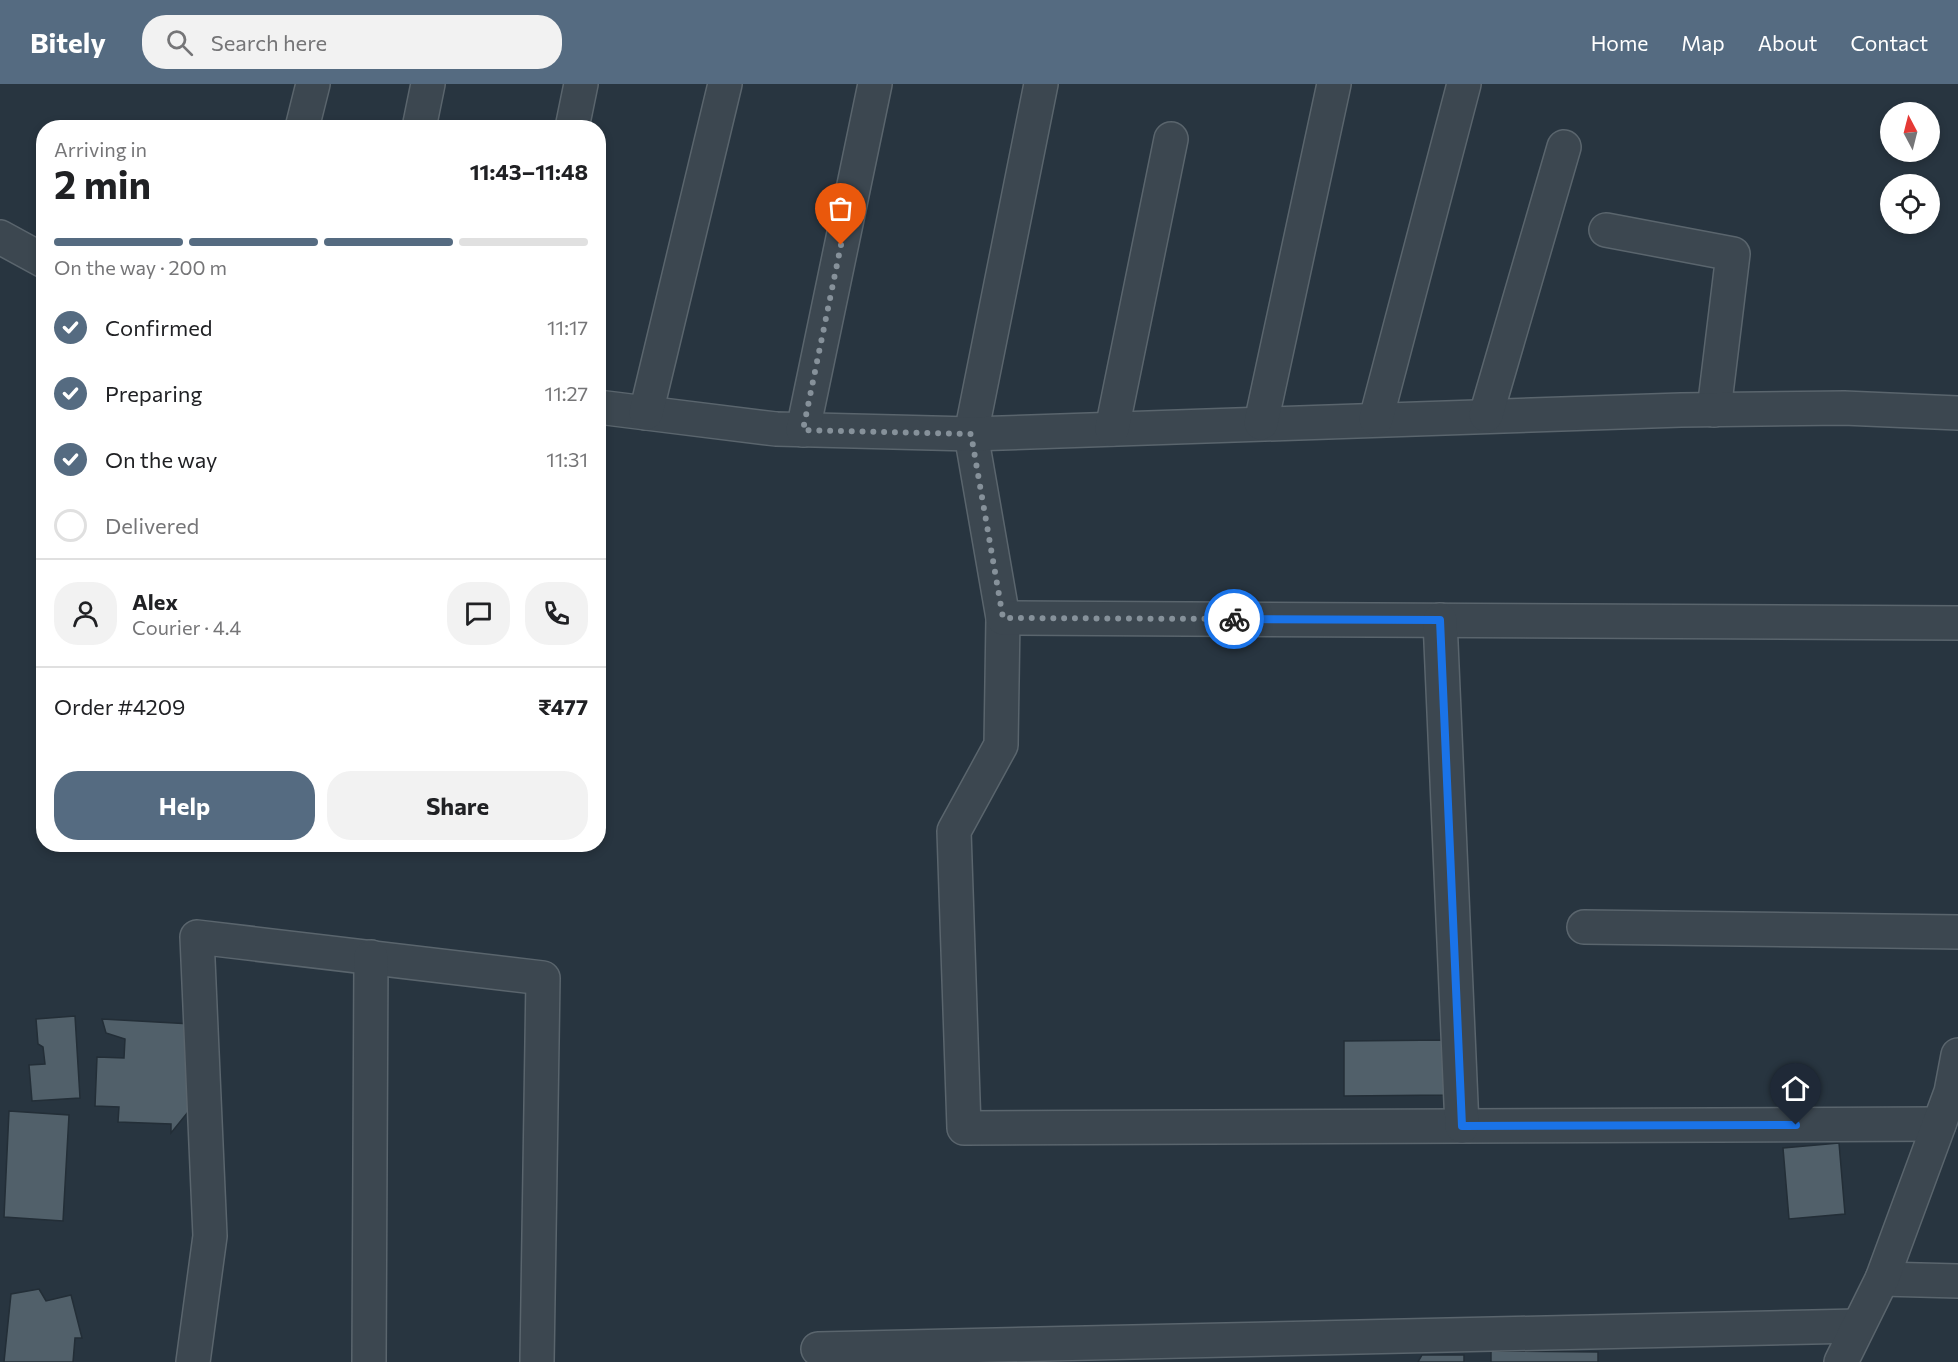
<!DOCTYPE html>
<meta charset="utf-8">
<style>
body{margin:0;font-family:Commissioner,sans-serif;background:#f2f2f2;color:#202124;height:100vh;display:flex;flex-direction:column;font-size:22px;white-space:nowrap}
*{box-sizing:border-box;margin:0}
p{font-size:20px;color:#757577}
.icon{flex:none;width:33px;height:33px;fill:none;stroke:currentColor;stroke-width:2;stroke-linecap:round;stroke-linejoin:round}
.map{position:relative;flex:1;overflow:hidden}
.sheet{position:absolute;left:36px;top:36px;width:570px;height:732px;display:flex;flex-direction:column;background:#fff;border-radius:24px;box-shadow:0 3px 9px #0003}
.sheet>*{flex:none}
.needle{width:39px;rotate:353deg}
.controls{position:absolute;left:1880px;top:18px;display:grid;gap:12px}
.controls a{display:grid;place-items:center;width:60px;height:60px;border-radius:50%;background:#fff;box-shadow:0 3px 9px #0003;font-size:30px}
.pin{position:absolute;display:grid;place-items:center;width:51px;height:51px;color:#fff;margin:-62px -26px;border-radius:50% 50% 50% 0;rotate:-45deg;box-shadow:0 0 6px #0007}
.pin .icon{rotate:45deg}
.courier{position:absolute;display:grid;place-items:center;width:60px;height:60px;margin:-30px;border:4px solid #1a73e8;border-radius:50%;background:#fff;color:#222;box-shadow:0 2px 8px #0007}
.summary em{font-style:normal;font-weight:700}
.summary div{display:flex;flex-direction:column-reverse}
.summary{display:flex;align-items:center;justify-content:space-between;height:102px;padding:0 18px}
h1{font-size:39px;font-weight:700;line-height:45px}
.bar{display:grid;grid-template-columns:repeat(4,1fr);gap:9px 6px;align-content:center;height:72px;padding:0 18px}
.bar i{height:8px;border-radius:4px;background:#e0e0e0}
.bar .selected{background:#556b81}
.bar p{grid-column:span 4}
.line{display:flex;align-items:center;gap:15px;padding:0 18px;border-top:2px solid #e0e0e0}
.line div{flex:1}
.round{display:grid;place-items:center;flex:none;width:63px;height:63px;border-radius:24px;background:#f2f2f2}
ol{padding:0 18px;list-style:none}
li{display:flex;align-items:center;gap:18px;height:66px}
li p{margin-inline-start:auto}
li .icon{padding:6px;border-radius:50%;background:#556b81;color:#fff;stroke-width:4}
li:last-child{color:#757577}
li i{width:33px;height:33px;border:3px solid #e0e0e0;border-radius:50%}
.action{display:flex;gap:12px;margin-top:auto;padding:12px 18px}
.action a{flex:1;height:69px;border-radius:24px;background:#556b81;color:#fff;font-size:24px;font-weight:700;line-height:69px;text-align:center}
.action a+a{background:#f2f2f2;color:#202124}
header{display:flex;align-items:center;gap:36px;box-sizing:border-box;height:84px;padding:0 30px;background:#556b81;color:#fff}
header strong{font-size:28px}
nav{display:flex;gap:33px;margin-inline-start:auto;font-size:21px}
.search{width:420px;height:54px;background:#f2f2f2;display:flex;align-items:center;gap:15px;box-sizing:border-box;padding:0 21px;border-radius:24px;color:#757577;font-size:22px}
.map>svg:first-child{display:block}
.building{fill:#51606a;stroke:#232e37;stroke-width:1.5}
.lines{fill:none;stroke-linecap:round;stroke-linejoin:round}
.minor-casing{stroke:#5a656d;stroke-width:36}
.tertiary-casing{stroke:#5a656d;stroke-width:36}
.minor{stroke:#3c4750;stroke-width:33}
.tertiary{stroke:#3c4750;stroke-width:33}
.done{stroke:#86919a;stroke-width:6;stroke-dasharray:0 10.8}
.route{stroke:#1a73e8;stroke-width:8}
</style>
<header>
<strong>Bitely</strong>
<div class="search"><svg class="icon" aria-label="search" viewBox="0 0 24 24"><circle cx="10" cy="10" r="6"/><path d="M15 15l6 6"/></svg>Search here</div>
<nav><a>Home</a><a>Map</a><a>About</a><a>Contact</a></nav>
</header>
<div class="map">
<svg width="1958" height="1278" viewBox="0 0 1958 1278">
<rect width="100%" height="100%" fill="#283540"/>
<g class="building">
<polygon points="75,932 80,1014 32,1017 29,981 45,980 43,963 38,960 36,935"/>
<polygon points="102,935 192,940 188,1028 171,1049 171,1040 118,1038 119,1023 95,1022 97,973 124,974 125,955 106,949"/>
<polygon points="1447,956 1447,1011 1344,1012 1344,957"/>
<polygon points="9,1027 69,1031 63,1137 4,1133"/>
<polygon points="1839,1059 1845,1130 1789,1135 1783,1064"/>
<polygon points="39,1205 46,1217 71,1211 82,1254 75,1254 73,1278 4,1278 11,1210"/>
<polygon points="1491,1267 1598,1268 1598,1278 1491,1278"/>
<polygon points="1422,1271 1464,1271 1464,1278 1418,1278"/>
</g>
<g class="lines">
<defs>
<g id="minor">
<polyline points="1041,0 971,350 1003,534 1001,661 954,747 964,1044 1939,1040"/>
<polyline points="302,44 313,0"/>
<polyline points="419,44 428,0"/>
<polyline points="572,44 581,0"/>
<polyline points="1606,146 1733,170 1714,326"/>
<polyline points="0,153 44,177"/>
<polyline points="598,323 776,345 971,350 1681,326 1844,324 1958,329"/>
<polyline points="646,329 725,0"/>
<polyline points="1486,331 1564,63"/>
<polyline points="1376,335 1464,0"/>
<polyline points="1261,339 1334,0"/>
<polyline points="1112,345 1171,55"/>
<polyline points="803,346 875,0"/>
<polyline points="1003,534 1958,539"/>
<polyline points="1440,536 1462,1042"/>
<polyline points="1584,843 1958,848"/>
<polyline points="1882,1195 1958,1197"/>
<polyline points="818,1265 1858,1242"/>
<polyline points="193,1278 210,1152 197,853 543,894 537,1278"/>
<polyline points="369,1278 371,873"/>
</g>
<polyline id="tertiary" points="1841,1278 1882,1195 1951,1008 1958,971"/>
</defs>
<use href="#minor" class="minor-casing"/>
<use href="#tertiary" class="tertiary-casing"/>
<use href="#minor" class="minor"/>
<use href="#tertiary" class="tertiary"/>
</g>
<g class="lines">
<polyline class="done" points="841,161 803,346 971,350 1003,534 1234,535"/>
<polyline class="route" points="1234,535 1440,536 1462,1042 1796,1041"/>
</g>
</svg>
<div class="controls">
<a><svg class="needle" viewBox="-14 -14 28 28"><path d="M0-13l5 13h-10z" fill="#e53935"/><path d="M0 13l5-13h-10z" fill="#757577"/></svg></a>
<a><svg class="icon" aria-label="locate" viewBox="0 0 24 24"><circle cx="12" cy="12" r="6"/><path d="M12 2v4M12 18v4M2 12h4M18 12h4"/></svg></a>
</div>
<div class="pin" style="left:841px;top:161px;background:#ea580c"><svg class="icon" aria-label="bag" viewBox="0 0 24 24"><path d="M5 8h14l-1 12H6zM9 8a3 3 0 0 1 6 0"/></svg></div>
<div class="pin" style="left:1796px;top:1041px;background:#1f2937"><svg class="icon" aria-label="home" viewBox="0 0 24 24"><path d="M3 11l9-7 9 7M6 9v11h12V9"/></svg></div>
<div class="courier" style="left:1234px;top:535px"><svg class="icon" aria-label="bike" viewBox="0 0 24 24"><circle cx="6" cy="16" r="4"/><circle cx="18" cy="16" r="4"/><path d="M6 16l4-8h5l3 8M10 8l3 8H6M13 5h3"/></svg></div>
<section class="sheet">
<div class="summary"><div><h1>2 min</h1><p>Arriving in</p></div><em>11:43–11:48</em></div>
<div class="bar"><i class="selected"></i><i class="selected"></i><i class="selected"></i><i></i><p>On the way · 200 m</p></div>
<ol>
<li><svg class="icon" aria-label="check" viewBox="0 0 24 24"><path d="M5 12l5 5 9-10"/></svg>Confirmed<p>11:17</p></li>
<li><svg class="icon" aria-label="check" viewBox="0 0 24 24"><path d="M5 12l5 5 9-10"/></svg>Preparing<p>11:27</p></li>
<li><svg class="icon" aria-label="check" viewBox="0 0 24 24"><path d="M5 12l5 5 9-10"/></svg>On the way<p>11:31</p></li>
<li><i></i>Delivered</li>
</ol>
<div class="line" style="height:108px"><a class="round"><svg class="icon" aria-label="person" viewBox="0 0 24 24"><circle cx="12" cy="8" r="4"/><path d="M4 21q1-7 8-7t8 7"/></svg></a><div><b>Alex</b><p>Courier · 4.4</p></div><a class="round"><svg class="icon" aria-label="chat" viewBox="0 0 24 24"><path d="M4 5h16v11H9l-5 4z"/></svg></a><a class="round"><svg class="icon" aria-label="phone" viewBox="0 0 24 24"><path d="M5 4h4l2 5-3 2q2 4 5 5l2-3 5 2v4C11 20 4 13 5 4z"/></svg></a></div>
<div class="line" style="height:78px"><div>Order #4209</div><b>₹477</b></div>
<div class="action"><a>Help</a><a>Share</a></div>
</section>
</div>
